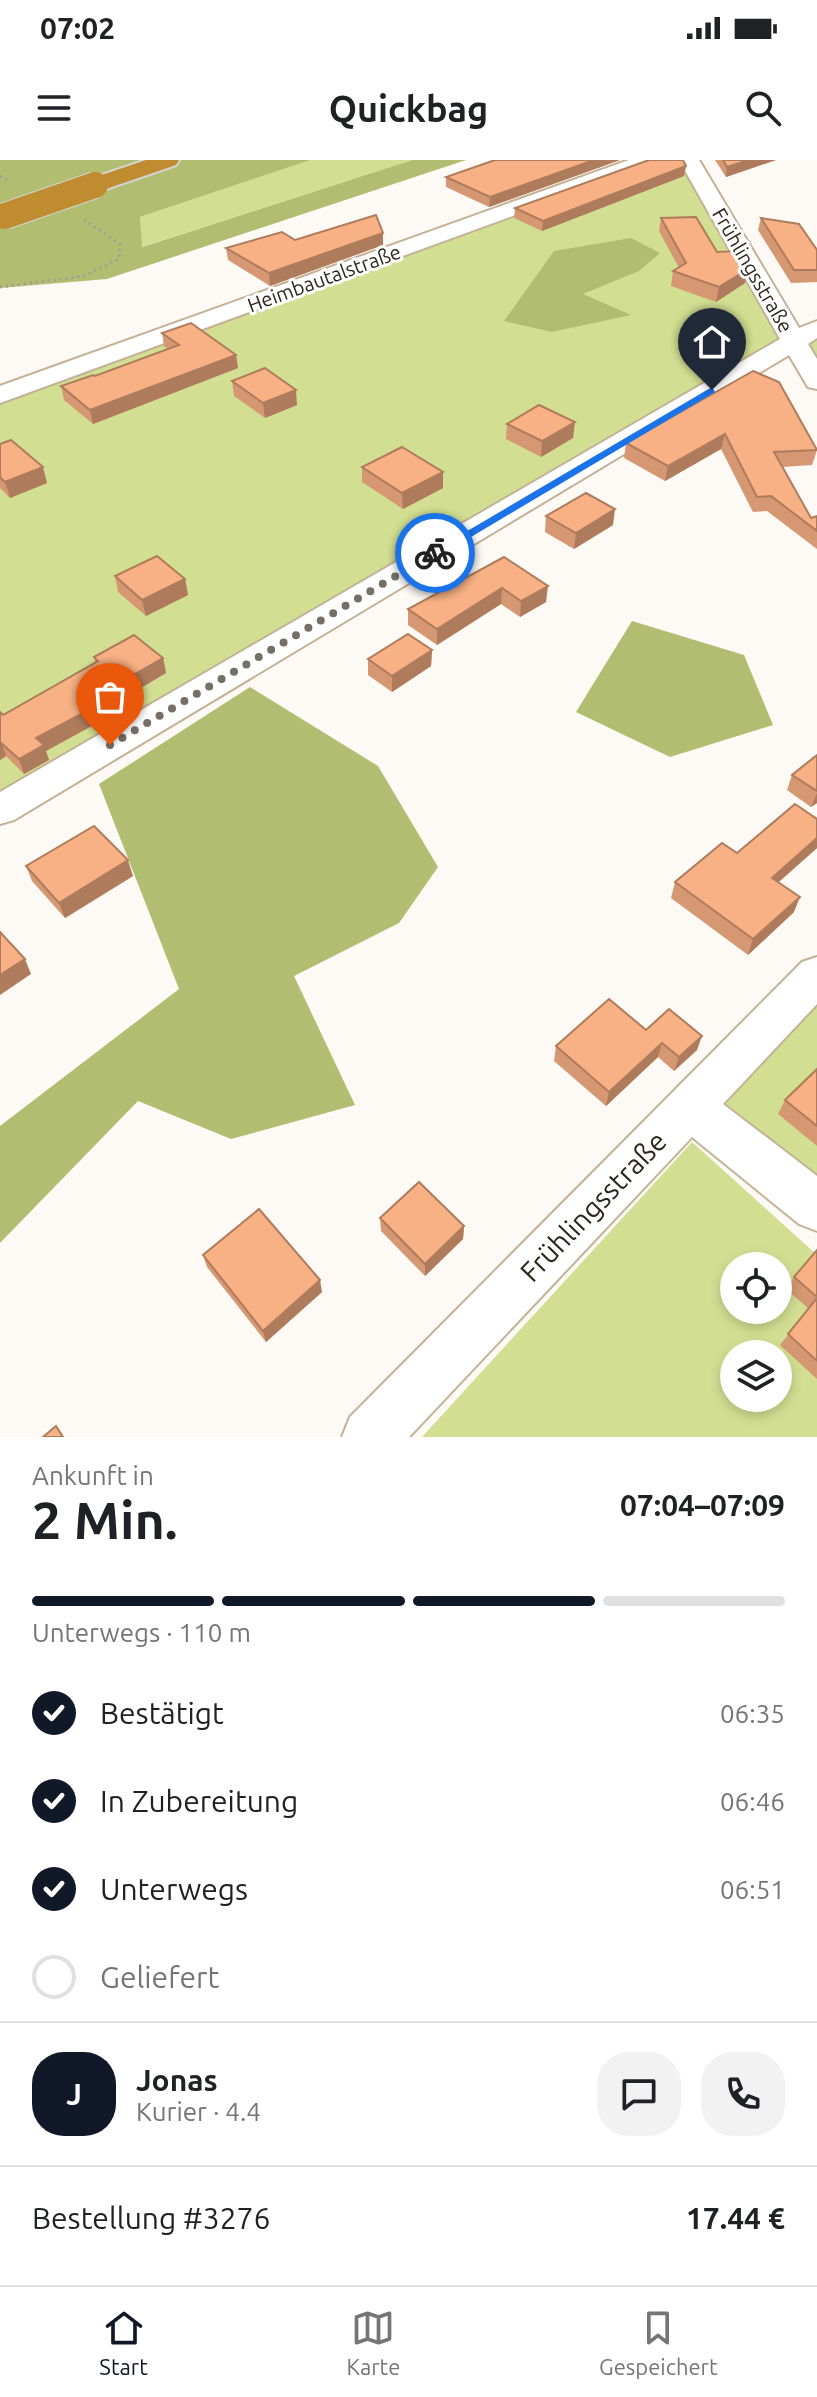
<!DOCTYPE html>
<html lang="de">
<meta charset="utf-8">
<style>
body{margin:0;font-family:Ubuntu,sans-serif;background:#f2f2f2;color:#202124;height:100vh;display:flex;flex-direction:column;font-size:30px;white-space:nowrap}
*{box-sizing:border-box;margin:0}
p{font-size:26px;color:#757577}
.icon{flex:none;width:44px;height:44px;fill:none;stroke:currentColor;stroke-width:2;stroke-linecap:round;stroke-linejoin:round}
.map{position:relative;height:1277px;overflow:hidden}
.details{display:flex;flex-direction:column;background:#fff;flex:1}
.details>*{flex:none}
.tools{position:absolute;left:720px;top:1092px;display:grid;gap:16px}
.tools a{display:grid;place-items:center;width:72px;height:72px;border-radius:50%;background:#fff;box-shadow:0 4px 12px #0003;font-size:40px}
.pin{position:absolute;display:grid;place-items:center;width:68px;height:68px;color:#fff;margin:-82px -34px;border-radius:50% 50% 50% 0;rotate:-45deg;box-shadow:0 0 8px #0007}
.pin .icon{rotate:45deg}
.courier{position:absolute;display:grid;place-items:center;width:80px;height:80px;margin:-40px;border:6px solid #1a73e8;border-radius:50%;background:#fff;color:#222;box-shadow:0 2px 10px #0007}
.headline em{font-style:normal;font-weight:700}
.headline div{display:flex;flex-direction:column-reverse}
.headline{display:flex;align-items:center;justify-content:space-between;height:136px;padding:0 32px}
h1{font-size:52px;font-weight:700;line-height:60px}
.bar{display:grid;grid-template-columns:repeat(4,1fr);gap:12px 8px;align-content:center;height:96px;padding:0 32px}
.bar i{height:10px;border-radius:6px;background:#e0e0e0}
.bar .selected{background:#111827}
.bar p{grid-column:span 4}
.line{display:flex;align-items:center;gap:20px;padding:0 32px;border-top:2px solid #e0e0e0}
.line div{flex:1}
.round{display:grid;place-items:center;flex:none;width:84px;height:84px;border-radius:32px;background:#f2f2f2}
ol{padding:0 32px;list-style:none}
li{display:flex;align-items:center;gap:24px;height:88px}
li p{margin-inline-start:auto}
li .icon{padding:8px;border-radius:50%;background:#111827;color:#fff;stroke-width:4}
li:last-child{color:#757577}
li i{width:44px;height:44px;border:4px solid #e0e0e0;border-radius:50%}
.status{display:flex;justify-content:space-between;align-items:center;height:56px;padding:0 40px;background:#fff;direction:ltr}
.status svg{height:22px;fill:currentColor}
header{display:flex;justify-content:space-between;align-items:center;height:104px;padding:0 32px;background:#fff;font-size:36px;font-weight:700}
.tab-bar{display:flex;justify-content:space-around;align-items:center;height:112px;border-top:2px solid #e0e0e0;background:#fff;font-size:22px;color:#757577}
.tab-bar a{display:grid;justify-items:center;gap:4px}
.tab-bar .selected{color:#111827}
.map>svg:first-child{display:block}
.green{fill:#d2df92;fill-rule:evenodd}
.forest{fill:#b1be71}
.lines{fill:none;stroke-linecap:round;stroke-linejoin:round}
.minor-casing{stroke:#c4b196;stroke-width:4}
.motorway-casing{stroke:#d5d3d1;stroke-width:4}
.path{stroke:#a19c94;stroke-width:3;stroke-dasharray:2 4;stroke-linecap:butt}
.minor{fill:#fff;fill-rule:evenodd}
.motorway{fill:#bf8c30;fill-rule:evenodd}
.motorway-bridge-casing{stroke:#d5d3d1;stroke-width:28;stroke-linecap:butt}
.motorway-bridge{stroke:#bf8c30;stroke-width:26}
.wall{fill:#d59872}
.shaded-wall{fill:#ae7c5c}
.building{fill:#f8b184;stroke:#ae7c5c;stroke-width:2}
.route{fill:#1a73e8}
.done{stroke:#756f66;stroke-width:8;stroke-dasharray:0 14.4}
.labels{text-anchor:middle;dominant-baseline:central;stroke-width:6;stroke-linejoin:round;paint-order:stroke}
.far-street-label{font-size:20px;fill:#2c251a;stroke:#fff}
.near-street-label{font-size:28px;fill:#2c251a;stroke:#fff}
</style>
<div class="status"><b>07:02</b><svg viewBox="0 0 49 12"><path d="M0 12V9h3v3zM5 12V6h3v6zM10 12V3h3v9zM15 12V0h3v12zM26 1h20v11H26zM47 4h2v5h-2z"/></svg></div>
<header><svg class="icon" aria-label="menu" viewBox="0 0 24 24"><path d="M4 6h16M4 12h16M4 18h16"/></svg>Quickbag<svg class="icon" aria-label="search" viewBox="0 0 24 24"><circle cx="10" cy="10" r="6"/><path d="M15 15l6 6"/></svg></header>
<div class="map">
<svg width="817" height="1277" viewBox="0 0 817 1277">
<rect width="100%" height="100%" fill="#fdf9f4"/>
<g class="green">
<polygon points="311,0 412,0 141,87 140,57"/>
<polygon points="649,0 689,0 794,181 817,168 817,221 795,182 0,650 0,240"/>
<polygon points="817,815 817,1047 689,946"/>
<path d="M 692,982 L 817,1095 L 817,1277 L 422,1277 ZM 734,1106 L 778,1106 L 778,1150 L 734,1150 ZM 734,1194 L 778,1194 L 778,1238 L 734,1238 Z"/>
</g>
<g class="forest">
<polygon points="0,0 311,0 140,57 142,87 412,0 466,0 107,119 0,128"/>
<polygon points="631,78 660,93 639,111 583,134 631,155 552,172 504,161 554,91"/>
<polygon points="632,461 744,495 773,565 670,597 576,552"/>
<polygon points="250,527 378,606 438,707 399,763 294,816 355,945 231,979 138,941 0,1083 0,966 179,829 99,624"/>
</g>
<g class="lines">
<defs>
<g id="minor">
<polygon points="629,0 658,0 655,4 0,243 0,226"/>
<polygon points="679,0 699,0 799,168 817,161 817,178 808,184 817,199 817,229 808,227 789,195 14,660 0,664 0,632 780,179"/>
<polygon points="817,797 817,844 723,944 817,1016 817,1071 799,1064 692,977 409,1277 342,1277 350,1257 802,802"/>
</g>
<polygon id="motorway" points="146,0 179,0 176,5 103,30 87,30 83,25 87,20"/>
</defs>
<use href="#minor" class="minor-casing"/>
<use href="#motorway" class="motorway-casing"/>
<g class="path">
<polyline points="0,16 10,22"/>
<polyline points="0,127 84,116 119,99 120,84 83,59"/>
</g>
<use href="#minor" class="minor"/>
<use href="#motorway" class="motorway"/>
<defs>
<polyline id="motorway-bridge" points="5,56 95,25"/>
</defs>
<use href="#motorway-bridge" class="motorway-bridge-casing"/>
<use href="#motorway-bridge" class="motorway-bridge"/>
</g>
<g class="wall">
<polygon points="495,0 620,0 489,47 446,27 446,17"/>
<polygon points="715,0 776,0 726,17"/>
<polygon points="686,6 684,16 542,71 514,58 515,48"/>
<polygon points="661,58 748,109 745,123 716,142 671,126 673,111 679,108 659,71"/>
<polygon points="761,58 817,90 817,122 791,123 758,70"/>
<polygon points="383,73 383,85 270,126 228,100 226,88 295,80"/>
<polygon points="162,173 236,195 238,208 93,264 64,240 61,226 95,216 168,189 164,186"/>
<polygon points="753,211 817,290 812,305 782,307 811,358 817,356 817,389 767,351 753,352 721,289 665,321 624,298 626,283"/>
<polygon points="232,221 297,245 265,258 234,236"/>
<polygon points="507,264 573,278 541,297 506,279"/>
<polygon points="0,284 47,323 10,338 0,328"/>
<polygon points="362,307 443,328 403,349 362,322"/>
<polygon points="546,356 613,365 574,389 545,372"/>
<polygon points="504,397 546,442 520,457 501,444 437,485 408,465 408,449"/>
<polygon points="115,416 185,419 188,435 146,456 118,432"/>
<polygon points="432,490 431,506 392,532 368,515 368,499"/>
<polygon points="94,497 163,498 166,513 105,549 108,557 46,591 49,600 24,614 6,596 0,600 3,555 95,503"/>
<polygon points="817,595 817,643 811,647 787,630 792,615"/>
<polygon points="817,659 817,688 779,722 794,752 748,795 671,738 675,722"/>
<polygon points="26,706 133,716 65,758 32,721"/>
<polygon points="646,870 697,890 674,911 658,897 606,946 554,901 556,886"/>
<polygon points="817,909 817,986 778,954 785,940"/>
<polygon points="380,1058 464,1066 463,1079 425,1116 381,1071"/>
<polygon points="817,1090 817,1219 780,1185 809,1149 786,1129 794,1117"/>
<polygon points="203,1095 322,1132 266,1182 207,1107"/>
</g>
<g class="shaded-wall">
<polygon points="594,0 620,0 489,47 490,37"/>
<polygon points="749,0 776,0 726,17 727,7"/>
<polygon points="686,6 684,16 542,71 543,61"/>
<polygon points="383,73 383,85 270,126 269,113"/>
<polygon points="748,109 745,123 716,142 719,127"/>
<polygon points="236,195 238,208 93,264 90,250"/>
<polygon points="296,230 297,245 265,258 263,243"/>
<polygon points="575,262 573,278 541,297 542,281"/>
<polygon points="725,274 721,289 665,321 668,306"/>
<polygon points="43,307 47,323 10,338 5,322"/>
<polygon points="443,312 443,328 403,349 402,333"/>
<polygon points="615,349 613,365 574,389 576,373"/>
<polygon points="185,419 188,435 146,456 142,440"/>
<polygon points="548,426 546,442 520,457 521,441"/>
<polygon points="502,428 501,444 437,485 437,469"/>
<polygon points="432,490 431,506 392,532 392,516"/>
<polygon points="163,498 166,513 105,549 108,557 46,591 49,600 24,614 19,599 36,578 96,536"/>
<polygon points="1,581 6,596 0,600 0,582"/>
<polygon points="817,633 817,643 811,647"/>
<polygon points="817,678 817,688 766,733 772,718"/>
<polygon points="128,700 133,716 65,758 59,743"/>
<polygon points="800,737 794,752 748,795 753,779"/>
<polygon points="25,799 31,814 0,835 0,815"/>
<polygon points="702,876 697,890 674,911 679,897"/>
<polygon points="662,883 658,897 606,946 609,932"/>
<polygon points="464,1066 463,1079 425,1116 425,1104"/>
<polygon points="320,1120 322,1132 266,1182 263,1171"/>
</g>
<g class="building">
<polygon points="495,0 594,0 490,37 446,17"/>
<polygon points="649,0 683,0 686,6 543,61 515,48"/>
<polygon points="723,0 749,0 727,7"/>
<polygon points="376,55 383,73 269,113 226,88 282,72 295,80"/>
<polygon points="696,57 717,92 738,91 748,109 719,127 673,111 686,103 661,58"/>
<polygon points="761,58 799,64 817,90 817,110 794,110"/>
<polygon points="191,163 236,195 90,250 61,226 93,215 95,216 179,185 162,173"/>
<polygon points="265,208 296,230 263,243 232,221"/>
<polygon points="753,211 779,222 817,290 774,292 811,358 817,356 817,371 771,336 757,337 725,274 668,306 626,283"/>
<polygon points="539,245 575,262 542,281 507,264"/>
<polygon points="11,280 43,307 5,322 0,317 0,284"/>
<polygon points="402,287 443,312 402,333 362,307"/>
<polygon points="586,333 615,349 576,373 546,356"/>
<polygon points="157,396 185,419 142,440 115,416"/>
<polygon points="504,397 548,426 521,441 502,428 437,469 408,449"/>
<polygon points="408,474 432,490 392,516 368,499"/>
<polygon points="134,475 163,498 96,536 104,542 36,578 44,585 19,599 0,582 0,552 3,555 98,501 94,497"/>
<polygon points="817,595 817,631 792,615"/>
<polygon points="795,644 817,659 817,678 772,718 800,737 753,779 675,722 722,683 737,693"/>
<polygon points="94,666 128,700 59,743 26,706"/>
<polygon points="0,772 25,799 0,815"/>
<polygon points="609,839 646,870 669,849 702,876 679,897 662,883 609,932 556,886"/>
<polygon points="817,909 817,966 785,940"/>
<polygon points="419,1022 464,1066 425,1104 380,1058"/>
<polygon points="259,1049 320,1120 263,1171 203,1095"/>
<polygon points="817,1090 817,1137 794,1117"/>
<polygon points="817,1138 817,1201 788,1174"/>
<polygon points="56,1266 63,1277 43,1277"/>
</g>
<polygon class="route" points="712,227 715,232 439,396 430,393"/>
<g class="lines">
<polyline class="done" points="110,585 435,393"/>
</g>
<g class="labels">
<g class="far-street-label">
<text transform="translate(753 110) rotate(60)">Frühlingsstraße</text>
<text transform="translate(324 118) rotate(-20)">Heimbautalstraße</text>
</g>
<g class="near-street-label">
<text transform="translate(593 1046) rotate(-46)">Frühlingsstraße</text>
</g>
</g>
</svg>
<div class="tools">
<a><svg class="icon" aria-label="locate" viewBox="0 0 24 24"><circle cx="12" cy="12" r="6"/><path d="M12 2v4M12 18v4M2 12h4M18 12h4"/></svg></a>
<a><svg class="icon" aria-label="layers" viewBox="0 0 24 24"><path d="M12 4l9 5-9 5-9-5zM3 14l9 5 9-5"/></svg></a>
</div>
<div class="pin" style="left:110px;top:585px;background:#ea580c"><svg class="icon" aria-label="bag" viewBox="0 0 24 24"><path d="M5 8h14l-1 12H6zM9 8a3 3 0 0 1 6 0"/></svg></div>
<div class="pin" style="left:712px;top:230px;background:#1f2937"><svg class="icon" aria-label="home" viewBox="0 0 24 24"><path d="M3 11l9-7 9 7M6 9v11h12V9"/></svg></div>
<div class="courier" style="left:435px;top:393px"><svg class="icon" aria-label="bike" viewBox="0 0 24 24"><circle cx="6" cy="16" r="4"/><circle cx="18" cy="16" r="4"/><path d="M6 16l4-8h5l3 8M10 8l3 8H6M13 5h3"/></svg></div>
</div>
<section class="details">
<div class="headline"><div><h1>2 Min.</h1><p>Ankunft in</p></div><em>07:04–07:09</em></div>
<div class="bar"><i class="selected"></i><i class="selected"></i><i class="selected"></i><i></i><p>Unterwegs · 110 m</p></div>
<ol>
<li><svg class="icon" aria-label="check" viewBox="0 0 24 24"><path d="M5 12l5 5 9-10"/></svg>Bestätigt<p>06:35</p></li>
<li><svg class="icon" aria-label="check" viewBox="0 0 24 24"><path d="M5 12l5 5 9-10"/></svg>In Zubereitung<p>06:46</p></li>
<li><svg class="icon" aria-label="check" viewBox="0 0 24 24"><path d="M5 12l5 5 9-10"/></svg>Unterwegs<p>06:51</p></li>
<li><i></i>Geliefert</li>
</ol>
<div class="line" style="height:144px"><b class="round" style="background:#111827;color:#fff">J</b><div><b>Jonas</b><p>Kurier · 4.4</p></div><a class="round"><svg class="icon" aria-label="chat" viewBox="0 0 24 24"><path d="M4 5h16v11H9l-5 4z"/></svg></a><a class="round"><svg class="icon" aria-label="phone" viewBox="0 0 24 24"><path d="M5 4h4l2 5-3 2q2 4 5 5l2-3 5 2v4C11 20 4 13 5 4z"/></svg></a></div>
<div class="line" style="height:104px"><div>Bestellung #3276</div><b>17.44 €</b></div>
</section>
<nav class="tab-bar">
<a class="selected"><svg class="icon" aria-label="home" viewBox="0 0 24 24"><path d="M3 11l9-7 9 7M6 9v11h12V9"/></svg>Start</a>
<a><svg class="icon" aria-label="map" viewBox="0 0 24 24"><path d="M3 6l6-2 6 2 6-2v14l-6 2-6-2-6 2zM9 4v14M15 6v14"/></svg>Karte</a>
<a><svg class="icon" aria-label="saved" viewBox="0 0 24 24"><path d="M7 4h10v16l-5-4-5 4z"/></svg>Gespeichert</a>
</nav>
